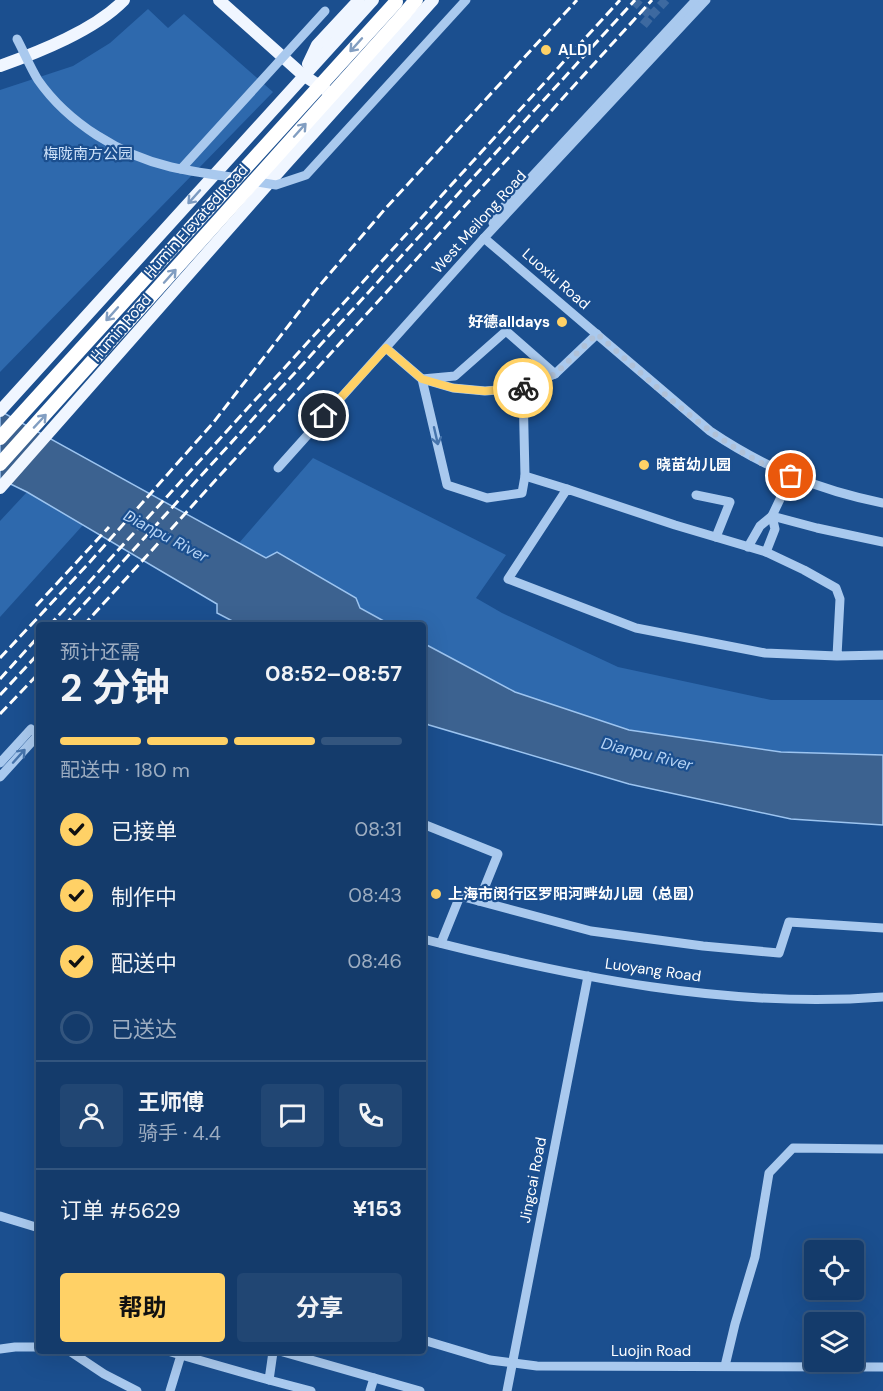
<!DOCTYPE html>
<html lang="zh">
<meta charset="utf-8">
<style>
body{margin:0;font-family:"DM Sans","Noto Sans SC",sans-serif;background:#214673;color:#f1f3f6;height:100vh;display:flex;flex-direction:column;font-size:22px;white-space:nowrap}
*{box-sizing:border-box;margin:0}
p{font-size:20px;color:#9dadc1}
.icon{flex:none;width:33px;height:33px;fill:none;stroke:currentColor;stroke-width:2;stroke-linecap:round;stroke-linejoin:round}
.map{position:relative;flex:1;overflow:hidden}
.details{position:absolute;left:36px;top:622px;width:390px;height:732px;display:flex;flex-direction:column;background:#143b6b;border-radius:6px;box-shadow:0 6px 24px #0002,0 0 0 2px #33557e}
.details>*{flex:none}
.buttons{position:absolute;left:804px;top:1240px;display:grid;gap:12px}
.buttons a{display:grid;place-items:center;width:60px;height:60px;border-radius:6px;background:#143b6b;box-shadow:0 6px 24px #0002,0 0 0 2px #33557e;font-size:30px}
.pin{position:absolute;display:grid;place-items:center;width:51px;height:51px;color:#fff;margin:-26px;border:3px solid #fff;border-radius:50%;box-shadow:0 2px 6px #0007}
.courier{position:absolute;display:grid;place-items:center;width:60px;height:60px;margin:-30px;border:4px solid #ffd166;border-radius:50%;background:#fff;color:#222;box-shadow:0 2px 8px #0007}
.headline em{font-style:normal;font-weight:700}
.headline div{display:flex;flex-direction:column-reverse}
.headline{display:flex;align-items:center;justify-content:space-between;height:102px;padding:0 24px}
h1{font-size:39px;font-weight:700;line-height:45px}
.bar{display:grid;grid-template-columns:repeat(4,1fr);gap:9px 6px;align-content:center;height:72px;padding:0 24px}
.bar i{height:8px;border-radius:4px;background:#33557e}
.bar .active{background:#ffd166}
.bar p{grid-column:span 4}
.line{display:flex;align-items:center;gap:15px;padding:0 24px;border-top:2px solid #33557e}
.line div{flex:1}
.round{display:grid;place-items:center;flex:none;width:63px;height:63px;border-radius:6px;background:#214673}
ol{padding:0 24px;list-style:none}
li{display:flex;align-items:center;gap:18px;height:66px}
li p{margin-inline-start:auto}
li .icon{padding:6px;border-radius:50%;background:#ffd166;color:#111;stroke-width:4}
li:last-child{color:#9dadc1}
li i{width:33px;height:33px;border:3px solid #33557e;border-radius:50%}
.primary-button{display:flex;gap:12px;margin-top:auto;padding:12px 24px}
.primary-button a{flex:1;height:69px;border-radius:6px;background:#ffd166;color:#111;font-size:24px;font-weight:700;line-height:69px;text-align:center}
.primary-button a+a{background:#214673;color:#f1f3f6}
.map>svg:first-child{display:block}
.green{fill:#2e69ad}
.water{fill:#3c6290;stroke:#9cc4f0;stroke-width:1.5}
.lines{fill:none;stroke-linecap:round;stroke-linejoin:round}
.minor-tunnel{stroke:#3d69a0;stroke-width:9;stroke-dasharray:9 4.5;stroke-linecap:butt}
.minor{stroke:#a9c9ee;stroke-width:9}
.major{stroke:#f0f6ff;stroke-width:12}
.highway{stroke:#fff;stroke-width:14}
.rail{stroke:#fff;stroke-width:3;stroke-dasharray:10 4.5;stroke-linecap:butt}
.minor-bridge{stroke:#a9c9ee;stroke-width:9}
.highway-bridge{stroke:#fff;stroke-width:14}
.oneway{stroke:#829ec1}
.oneway2{stroke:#7b9ac1}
.oneway3{stroke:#4674ac}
.done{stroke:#afc1d8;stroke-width:6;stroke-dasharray:0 10.8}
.route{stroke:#ffd166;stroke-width:8}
.poi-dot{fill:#ffd166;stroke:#1b4f8f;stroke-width:2}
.labels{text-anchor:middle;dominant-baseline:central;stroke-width:4.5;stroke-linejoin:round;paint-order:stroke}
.poi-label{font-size:15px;font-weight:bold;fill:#fff;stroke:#1b4f8f;text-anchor:start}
.park-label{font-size:15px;fill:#cfe3fa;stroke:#1b4f8f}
.street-label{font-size:15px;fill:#fff;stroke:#1b4f8f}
.water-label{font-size:16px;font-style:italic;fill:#b5d3f5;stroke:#1b4f8f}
</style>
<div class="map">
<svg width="883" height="1391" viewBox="0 0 883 1391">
<rect width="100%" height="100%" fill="#1b4f8f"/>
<g class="green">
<polygon points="148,9 168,28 184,14 273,92 0,372 0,90 73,66 110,43"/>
<polygon points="313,458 506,555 476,598 502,613 618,667 771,700 883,700 883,755 781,752 629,730 515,693 423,643 423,626 391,625 360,608 356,598 277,553 266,558 239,543"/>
<polygon points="27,492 83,525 0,617 0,521"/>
</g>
<g class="water">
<polygon points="0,411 266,558 277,552 356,598 360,608 391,625 240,625 217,613 217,604 27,492 0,479"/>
<polygon points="423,643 515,692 629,730 781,752 883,755 883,825 791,819 629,784 429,725 423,722"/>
</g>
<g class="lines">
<g class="minor-tunnel">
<polyline points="633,0 651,16 641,28"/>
<polyline points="651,16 666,0"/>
</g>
<g class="minor">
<polyline points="493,223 500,211 696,0"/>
<path d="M 484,238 L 710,431 C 765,468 818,490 883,503"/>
<polyline points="386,348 422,379 455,376 506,331 555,374 597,334"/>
<polyline points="523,388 525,476 567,489"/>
<polyline points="278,468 484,238 706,0"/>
<polyline points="525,476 522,493 487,498 447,485 422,379 453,388 485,391 523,388 555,374"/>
<polyline points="791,476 772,516 817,528 883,542"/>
<polyline points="696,495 730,502 716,537"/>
<polyline points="748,547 760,526 772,516 775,529 766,552"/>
<polyline points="837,656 840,599 836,588 804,570 766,552 675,525 567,489 508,579 636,628 765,653 837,656 883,655"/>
<polyline points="0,763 31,729 39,735"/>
<polyline points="0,777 38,735"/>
<polyline points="423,824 498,854 479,901"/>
<path d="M 423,939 C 572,977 729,1009 883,997"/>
<polyline points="441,943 460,896 591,931 703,946 779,953 789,922 883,928"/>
<polyline points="0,1216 39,1228"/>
<polyline points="423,1340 490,1360 537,1366 883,1367"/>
<polyline points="0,1349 15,1347 39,1347"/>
<polyline points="71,1352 104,1374 137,1391"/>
<polyline points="283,1352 420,1391"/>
<polyline points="181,1355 269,1380 273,1352"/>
<polyline points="725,1366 735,1324 755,1257 769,1173 793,1148 883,1149"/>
<polyline points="269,1380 311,1391"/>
<polyline points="170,1391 181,1355 171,1352"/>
<polyline points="370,1391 374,1378"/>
<polyline points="507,1391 588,976"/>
</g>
<g class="major">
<polyline points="219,0 303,75 326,90"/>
<polyline points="308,64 317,45 359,0"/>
<path d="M 0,66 C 39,52 95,30 124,0"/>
<polyline points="0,411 373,0"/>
<polyline points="0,488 283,167 433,0"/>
</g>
<polyline class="highway" points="405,13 416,0"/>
<g class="rail">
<polyline points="36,606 109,527"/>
<polyline points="49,626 620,0"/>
<polyline points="64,626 635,0"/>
<polyline points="83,626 652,0"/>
<polyline points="0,658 89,563 213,423 320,285 385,209 577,0"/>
<polyline points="0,679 39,636"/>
<polyline points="0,695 39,653"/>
<polyline points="0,714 39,673"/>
</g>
<g class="minor-bridge">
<path d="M 17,39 C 24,52 30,67 38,80 C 68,123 120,155 171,167 C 193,172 216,175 239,178"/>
<polyline points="181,169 325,11"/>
<polyline points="252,181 276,185 306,175 466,0"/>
</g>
<g class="highway-bridge">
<polyline points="0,438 396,2"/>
<polyline points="0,464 405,13"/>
</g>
</g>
<defs><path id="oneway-shaft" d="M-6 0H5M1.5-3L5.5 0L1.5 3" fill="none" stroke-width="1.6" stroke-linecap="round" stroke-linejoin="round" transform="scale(1.5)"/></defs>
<g class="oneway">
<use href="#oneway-shaft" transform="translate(356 45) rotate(132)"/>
<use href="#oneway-shaft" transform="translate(300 130) rotate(-48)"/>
<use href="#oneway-shaft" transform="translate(170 276) rotate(-48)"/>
<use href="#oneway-shaft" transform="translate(112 314) rotate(132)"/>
<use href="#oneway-shaft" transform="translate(40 421) rotate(-47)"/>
</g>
<use class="oneway2" href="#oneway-shaft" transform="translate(194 197) rotate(132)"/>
<g class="oneway3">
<use href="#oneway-shaft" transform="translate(436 436) rotate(77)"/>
<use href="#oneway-shaft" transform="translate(19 756) rotate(-48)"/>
</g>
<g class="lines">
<path class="done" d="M 523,388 L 555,374 L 597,334 C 657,386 716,448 791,476"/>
<polyline class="route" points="324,416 386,348 422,379 453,388 485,391 523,388"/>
</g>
<g class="poi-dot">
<circle cx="546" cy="50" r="6"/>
<circle cx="562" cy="322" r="6"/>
<circle cx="644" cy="465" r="6"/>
<circle cx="436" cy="894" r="6"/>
</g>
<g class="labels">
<g class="poi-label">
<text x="558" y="50">ALDI</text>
<text x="550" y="322" text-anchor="end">好德alldays</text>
<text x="656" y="465">晓苗幼儿园</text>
<text x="448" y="894">上海市闵行区罗阳河畔幼儿园（总园）</text>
</g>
<g class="park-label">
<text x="88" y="154">梅陇南方公园</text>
</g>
<g class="street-label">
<text transform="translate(196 221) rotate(-48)">Humin Elevated Road</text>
<text transform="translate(479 222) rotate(-48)">West Meilong Road</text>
<text transform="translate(556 279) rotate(41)">Luoxiu Road</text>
<text transform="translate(121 328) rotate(-49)">Humin Road</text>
<text transform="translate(653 970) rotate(8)">Luoyang Road</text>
<text transform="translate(533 1180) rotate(-79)">Jingcai Road</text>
<text x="651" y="1351">Luojin Road</text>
</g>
<g class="water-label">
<text transform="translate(166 536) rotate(28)">Dianpu River</text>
<text transform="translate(647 754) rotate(14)">Dianpu River</text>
</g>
</g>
</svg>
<div class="buttons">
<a><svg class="icon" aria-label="locate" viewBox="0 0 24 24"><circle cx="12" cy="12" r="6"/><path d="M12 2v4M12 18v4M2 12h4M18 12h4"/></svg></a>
<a><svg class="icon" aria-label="layers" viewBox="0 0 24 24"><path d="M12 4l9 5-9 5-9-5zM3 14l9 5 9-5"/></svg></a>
</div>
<div class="pin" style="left:791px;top:476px;background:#ea580c"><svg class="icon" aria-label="bag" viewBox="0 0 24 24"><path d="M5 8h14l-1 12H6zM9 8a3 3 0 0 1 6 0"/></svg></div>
<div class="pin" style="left:324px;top:416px;background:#1f2937"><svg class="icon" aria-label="home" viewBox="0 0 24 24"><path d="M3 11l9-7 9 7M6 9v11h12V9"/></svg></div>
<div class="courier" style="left:523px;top:388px"><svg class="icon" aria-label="bike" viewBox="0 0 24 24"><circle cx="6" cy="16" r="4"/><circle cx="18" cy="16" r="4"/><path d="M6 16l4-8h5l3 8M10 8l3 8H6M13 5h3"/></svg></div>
<section class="details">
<div class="headline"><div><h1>2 分钟</h1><p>预计还需</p></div><em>08:52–08:57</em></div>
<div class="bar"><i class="active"></i><i class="active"></i><i class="active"></i><i></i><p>配送中 · 180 m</p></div>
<ol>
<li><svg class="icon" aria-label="check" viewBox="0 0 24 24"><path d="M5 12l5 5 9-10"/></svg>已接单<p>08:31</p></li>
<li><svg class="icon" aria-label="check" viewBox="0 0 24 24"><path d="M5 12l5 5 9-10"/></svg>制作中<p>08:43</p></li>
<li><svg class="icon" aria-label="check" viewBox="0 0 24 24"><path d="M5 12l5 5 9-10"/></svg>配送中<p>08:46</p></li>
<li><i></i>已送达</li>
</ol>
<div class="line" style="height:108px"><a class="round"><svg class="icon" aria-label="person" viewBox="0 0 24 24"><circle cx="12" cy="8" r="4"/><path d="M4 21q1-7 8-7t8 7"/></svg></a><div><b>王师傅</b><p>骑手 · 4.4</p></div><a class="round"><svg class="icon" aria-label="chat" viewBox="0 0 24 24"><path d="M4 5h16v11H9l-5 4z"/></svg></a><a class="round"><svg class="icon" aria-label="phone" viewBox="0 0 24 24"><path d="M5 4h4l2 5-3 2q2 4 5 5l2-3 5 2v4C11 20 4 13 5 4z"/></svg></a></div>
<div class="line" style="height:78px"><div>订单 #5629</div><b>¥153</b></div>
<div class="primary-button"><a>帮助</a><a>分享</a></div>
</section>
</div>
